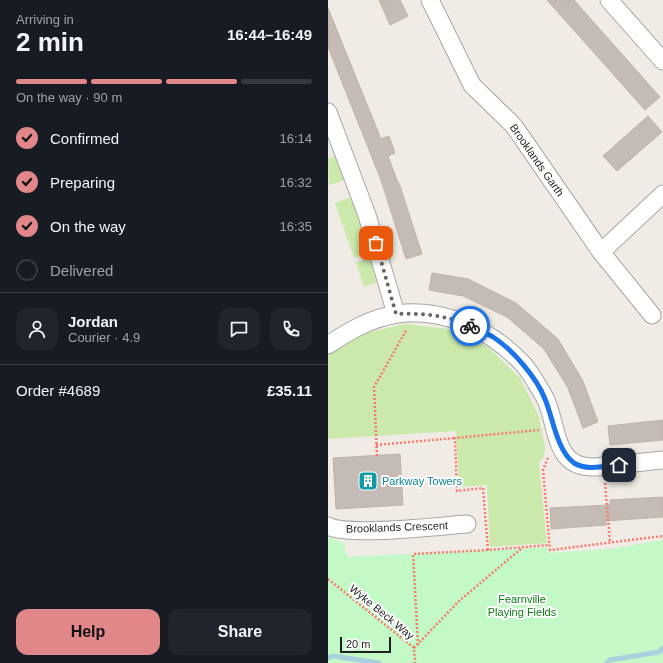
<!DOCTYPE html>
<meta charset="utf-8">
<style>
body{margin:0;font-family:Helvetica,sans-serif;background:#20242c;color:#f1f3f6;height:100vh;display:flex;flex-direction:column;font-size:15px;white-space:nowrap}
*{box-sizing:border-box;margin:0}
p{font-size:13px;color:#9ea1a6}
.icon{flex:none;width:22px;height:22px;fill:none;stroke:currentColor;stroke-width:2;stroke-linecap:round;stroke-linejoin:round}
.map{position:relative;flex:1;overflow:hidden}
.sheet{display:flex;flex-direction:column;background:#171b24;width:328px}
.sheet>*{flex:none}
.scale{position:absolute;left:12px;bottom:10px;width:51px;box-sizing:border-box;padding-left:4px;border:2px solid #1f1f1f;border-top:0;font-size:11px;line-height:14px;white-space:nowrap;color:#1f1f1f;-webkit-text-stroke:3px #fff;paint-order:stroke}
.pin{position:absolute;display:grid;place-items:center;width:34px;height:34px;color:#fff;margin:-17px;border-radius:8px;box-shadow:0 2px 6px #0006}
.courier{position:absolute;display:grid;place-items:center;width:40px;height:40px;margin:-20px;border:3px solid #1a73e8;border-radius:50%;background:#fff;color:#222;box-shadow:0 1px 5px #0007}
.head em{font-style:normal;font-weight:600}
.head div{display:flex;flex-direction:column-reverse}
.head{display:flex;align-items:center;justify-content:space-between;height:68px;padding:0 16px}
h1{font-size:26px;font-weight:600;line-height:30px}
.bar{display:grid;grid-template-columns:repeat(4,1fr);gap:6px 4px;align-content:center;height:48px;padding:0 16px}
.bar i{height:5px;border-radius:3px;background:#363941}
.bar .selected{background:#e18689}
.bar p{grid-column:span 4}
.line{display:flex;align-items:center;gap:10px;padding:0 16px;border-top:1px solid #363941}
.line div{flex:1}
.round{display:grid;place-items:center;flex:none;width:42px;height:42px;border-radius:12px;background:#20242c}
ol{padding:0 16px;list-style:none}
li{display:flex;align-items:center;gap:12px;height:44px}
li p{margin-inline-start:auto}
li .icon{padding:4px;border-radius:50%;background:#e18689;color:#111;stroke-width:4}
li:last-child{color:#9ea1a6}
li i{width:22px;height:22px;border:2px solid #363941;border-radius:50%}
.button{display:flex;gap:8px;margin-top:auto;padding:8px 16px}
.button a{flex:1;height:46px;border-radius:12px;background:#e18689;color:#111;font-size:16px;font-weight:600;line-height:46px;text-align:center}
.button a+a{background:#20242c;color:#f1f3f6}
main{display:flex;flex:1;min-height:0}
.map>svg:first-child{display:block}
.grass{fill:#cae9ab}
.park{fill:#c2f9c6}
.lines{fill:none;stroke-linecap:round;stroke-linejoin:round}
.stream{stroke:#a6d1dd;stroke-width:5}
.building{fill:#c4bcb4;stroke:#c1b2a7}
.street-casing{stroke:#a6a6a6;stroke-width:19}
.path{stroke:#f9796c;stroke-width:2.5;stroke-dasharray:2 2;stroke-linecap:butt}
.street{stroke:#fff;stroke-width:17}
.done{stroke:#686764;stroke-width:4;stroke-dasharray:0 7.2}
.route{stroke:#1a73e8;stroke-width:5}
.labels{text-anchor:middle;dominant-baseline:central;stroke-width:4;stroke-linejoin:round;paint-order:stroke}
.street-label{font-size:11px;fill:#1f1f1f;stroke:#fff}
.culture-label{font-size:11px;fill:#0d838f;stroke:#fff;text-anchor:start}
.park-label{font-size:11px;fill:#0c7e14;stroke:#fff}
</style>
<main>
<section class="sheet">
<div class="head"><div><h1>2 min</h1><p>Arriving in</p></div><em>16:44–16:49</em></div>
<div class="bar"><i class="selected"></i><i class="selected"></i><i class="selected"></i><i></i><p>On the way · 90 m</p></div>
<ol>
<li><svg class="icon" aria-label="check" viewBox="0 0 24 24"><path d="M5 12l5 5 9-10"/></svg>Confirmed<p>16:14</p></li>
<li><svg class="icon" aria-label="check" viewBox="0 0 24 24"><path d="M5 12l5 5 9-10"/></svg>Preparing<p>16:32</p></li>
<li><svg class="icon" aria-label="check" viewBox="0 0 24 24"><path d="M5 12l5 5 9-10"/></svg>On the way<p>16:35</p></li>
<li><i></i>Delivered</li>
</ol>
<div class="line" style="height:72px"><a class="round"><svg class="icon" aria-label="person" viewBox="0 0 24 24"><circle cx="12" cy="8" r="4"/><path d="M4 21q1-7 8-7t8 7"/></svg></a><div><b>Jordan</b><p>Courier · 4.9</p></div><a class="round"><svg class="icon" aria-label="chat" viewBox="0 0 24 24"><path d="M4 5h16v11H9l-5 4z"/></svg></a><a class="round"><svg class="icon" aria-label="phone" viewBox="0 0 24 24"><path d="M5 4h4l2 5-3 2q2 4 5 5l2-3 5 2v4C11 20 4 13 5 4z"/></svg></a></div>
<div class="line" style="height:52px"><div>Order #4689</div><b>£35.11</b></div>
<div class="button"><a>Help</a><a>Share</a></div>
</section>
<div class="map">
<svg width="335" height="663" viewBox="0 0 335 663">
<rect width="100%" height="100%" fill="#f0ece5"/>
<g class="grass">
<polygon points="8,156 17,180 1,185 0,159"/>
<polygon points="24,197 41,253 26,258 7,203"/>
<polygon points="43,258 48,283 36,287 28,262"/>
<polygon points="77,324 120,329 160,347 192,378 211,417 217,447 216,456 211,463 219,543 162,547 159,485 131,487 128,431 0,439 0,355 34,334"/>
</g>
<polygon class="park" points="0,537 16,543 19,557 220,547 220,553 283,549 335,540 335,663 0,663"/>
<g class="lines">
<g class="stream">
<polyline points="0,658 5,656 51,663"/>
<polyline points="279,663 282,660 331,652 335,648"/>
</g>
</g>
<g class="building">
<polygon points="51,0 72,0 80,16 62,25"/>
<polygon points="219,0 246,0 332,97 317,110"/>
<polygon points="0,8 53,139 61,136 67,153 60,156 70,183 71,183 94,254 78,259 53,180 0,47"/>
<polygon points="320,116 334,132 289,171 275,156"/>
<polygon points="104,273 140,279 188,303 230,339 255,381 270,422 255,428 240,388 216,349 179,317 135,296 101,290"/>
<polygon points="335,420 335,440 282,445 280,426"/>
<polygon points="72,454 75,505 8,509 5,458"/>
<polygon points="335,497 335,517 277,521 278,525 223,529 222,508 282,505 282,500"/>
</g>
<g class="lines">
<defs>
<g id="street">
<polyline points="102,0 144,85 186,126 273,252 324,315"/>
<polyline points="281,0 335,61"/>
<polyline points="0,112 39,215 68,314"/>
<polyline points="273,252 335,194"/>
<path d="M 0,345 C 21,331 43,318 69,314 C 115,307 163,330 194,363 C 203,372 209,385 216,396 C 226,413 226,444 240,458 C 248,466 257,467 268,467 L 335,460"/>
<path d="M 0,526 C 21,537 111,526 139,524"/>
</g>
</defs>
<use href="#street" class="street-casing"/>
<g class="path">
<polyline points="48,445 127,438"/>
<polyline points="49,456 46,387 79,329"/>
<polyline points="220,458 215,470 222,550 335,536"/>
<polyline points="277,483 282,542"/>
<polyline points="160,550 155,488 129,491 127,438 211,430"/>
<polyline points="0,579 86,648 87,663"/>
<polyline points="90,645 85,554 160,550 221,545"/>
<polyline points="86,648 131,601 194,548"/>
</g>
<use href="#street" class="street"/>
</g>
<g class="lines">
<path class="done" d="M 48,243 L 68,314 C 93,313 119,315 142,326"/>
<path class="route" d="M 142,326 C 150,330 158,333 165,337 C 184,349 209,378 217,399 C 225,418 229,451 246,463 C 259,471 277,466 291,465"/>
</g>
<defs>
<symbol id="building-square" viewBox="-11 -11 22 22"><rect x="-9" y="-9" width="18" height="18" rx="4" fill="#0f9aa8" stroke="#fff"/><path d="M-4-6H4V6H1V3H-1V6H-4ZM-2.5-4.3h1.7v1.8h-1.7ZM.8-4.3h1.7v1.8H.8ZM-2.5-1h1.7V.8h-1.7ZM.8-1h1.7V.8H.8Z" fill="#fff"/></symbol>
</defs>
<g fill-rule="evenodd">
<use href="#building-square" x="29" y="470" width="22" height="22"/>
</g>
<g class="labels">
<g class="street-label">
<text transform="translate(209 160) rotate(55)">Brooklands Garth</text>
<text transform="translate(69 527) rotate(-2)">Brooklands Crescent</text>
<text transform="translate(54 612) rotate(39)">Wyke Beck Way</text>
</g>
<g class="culture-label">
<text x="54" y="481">Parkway Towers</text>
</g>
<g class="park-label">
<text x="194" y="599">Fearnville<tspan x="194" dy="13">Playing Fields</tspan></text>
</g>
</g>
</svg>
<div class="scale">20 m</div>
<div class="pin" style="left:48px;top:243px;background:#ea580c"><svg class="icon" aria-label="bag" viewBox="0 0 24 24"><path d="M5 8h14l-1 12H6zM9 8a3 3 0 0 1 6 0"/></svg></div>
<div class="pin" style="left:291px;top:465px;background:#1f2937"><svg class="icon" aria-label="home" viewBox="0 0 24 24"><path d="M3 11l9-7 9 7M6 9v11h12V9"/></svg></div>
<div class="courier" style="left:142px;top:326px"><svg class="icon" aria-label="bike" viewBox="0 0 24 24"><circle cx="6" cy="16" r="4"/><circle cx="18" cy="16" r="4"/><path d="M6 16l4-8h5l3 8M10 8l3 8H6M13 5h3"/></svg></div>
</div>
</main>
